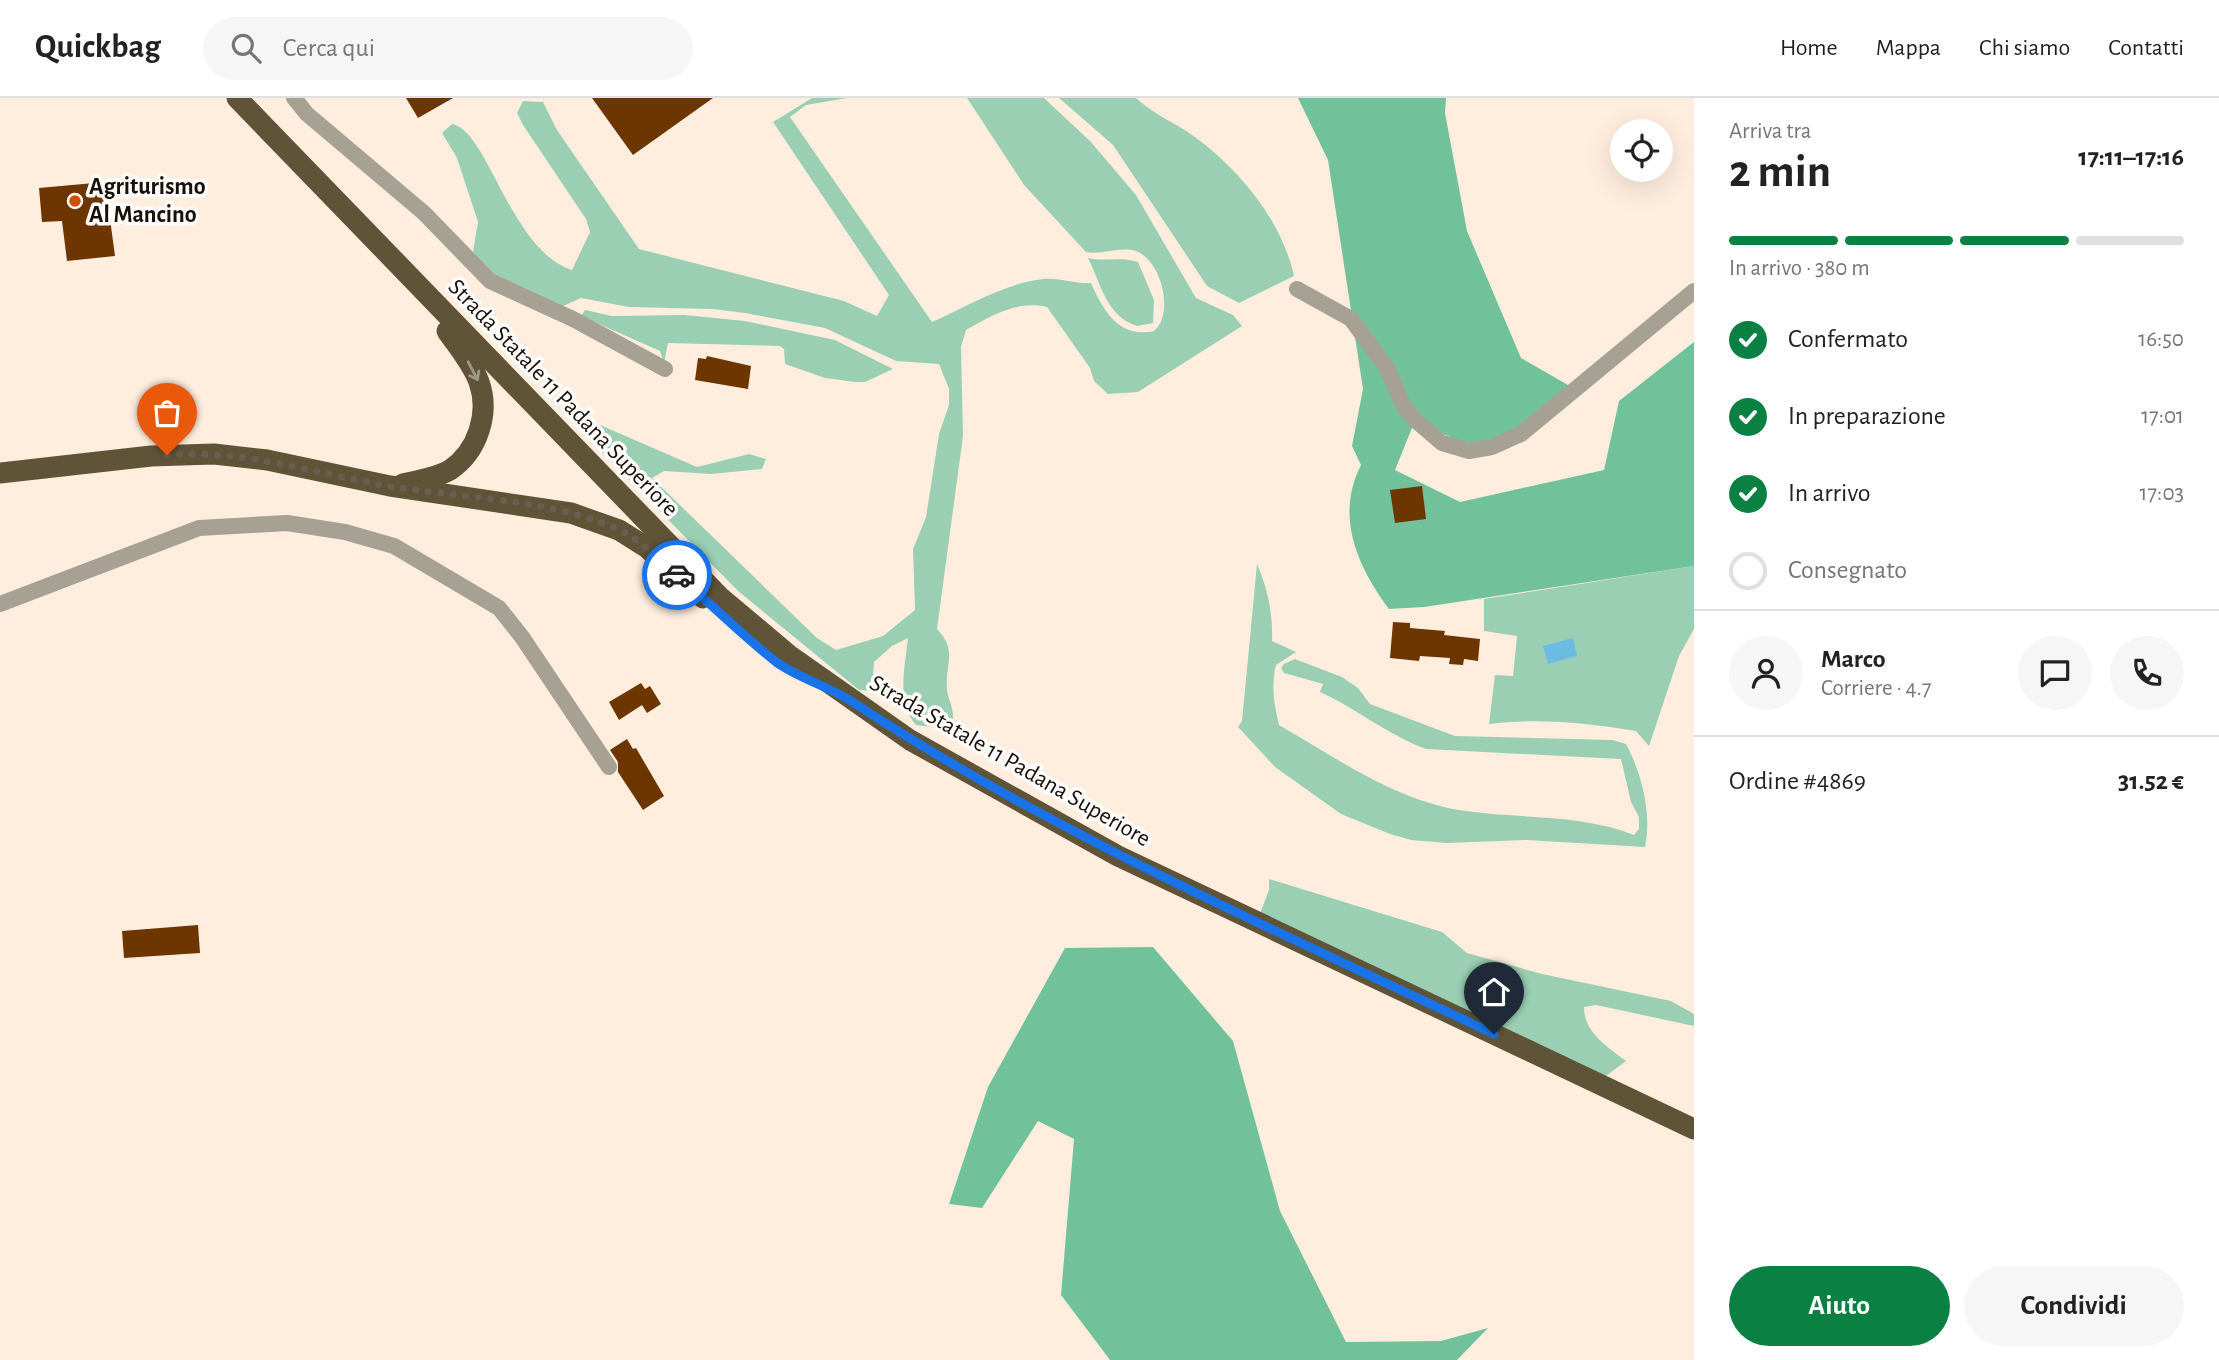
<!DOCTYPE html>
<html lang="it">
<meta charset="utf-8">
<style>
body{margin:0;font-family:"Alegreya Sans",sans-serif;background:#f6f6f6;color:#222;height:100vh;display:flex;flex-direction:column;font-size:26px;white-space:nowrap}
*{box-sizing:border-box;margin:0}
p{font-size:23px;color:#767676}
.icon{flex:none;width:38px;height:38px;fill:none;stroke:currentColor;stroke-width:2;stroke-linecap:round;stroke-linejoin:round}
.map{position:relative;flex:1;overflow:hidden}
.sheet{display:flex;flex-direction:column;background:#fff;width:525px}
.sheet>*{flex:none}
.buttons{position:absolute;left:1610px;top:21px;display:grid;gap:14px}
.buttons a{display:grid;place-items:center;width:63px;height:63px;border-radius:50%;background:#fff;box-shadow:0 7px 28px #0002;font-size:35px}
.pin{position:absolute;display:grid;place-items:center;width:60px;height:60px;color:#fff;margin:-72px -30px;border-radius:50% 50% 50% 0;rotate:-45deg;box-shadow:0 0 7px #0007}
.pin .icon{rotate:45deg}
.courier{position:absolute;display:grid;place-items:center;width:70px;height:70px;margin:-35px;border:5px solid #1a73e8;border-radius:50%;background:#fff;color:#222;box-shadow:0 2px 9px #0007}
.headline em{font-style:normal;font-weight:700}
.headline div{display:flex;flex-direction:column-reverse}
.headline{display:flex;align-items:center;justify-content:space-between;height:119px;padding:0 35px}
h1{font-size:46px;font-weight:700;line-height:52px}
.bar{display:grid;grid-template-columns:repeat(4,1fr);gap:10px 7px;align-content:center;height:84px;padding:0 35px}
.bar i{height:9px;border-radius:5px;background:#e0e0e0}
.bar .active{background:#0b8043}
.bar p{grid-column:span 4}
.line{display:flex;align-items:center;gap:18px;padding:0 35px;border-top:2px solid #e0e0e0}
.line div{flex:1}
.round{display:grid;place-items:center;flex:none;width:74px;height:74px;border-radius:37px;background:#f6f6f6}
ol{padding:0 35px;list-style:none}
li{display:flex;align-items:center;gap:21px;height:77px}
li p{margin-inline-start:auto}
li .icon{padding:7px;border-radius:50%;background:#0b8043;color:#fff;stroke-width:4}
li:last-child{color:#767676}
li i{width:38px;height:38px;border:4px solid #e0e0e0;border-radius:50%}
.button{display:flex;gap:14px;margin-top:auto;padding:14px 35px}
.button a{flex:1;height:80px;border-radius:42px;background:#0b8043;color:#fff;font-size:28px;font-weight:700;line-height:80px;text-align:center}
.button a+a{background:#f6f6f6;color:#222}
header{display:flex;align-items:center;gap:42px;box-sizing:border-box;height:98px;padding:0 35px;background:#fff;border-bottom:2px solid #e0e0e0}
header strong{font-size:33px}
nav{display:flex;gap:38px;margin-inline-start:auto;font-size:24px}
.search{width:490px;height:63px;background:#f6f6f6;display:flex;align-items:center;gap:18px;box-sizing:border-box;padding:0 24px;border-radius:38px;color:#767676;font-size:26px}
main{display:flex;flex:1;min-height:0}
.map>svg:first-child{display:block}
.green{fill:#9bcfb4}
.forest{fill:#71c19b}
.water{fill:#6cbbe4}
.building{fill:#6d3601}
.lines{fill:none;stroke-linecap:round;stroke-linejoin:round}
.minor{stroke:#a7a193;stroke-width:16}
.trunk{stroke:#5f5438;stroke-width:21}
.oneway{stroke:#9f9887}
.done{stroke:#6a5e52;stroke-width:7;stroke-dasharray:0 12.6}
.route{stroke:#1a73e8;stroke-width:9}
.poi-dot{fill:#d24e00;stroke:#fefefe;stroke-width:2.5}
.labels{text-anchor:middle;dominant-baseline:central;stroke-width:7;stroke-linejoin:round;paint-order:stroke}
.poi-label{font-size:24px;font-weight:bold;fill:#1a1007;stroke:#fefefe;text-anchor:start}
.street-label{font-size:24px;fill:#1a1007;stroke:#fefefe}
</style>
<header>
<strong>Quickbag</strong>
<div class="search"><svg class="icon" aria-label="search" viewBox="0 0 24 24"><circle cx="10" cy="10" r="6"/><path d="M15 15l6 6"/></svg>Cerca qui</div>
<nav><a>Home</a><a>Mappa</a><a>Chi siamo</a><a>Contatti</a></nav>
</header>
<main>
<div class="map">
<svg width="1694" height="1262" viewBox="0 0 1694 1262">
<rect width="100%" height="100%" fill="#ffeede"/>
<g class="green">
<path d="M 812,0 L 847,0 L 806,7 L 790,19 L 932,224 C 966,209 1005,185 1043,181 C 1060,179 1075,186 1091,185 C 1103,212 1119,241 1154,233 C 1175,215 1161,162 1136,153 C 1120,148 1103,157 1086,154 L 1024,87 L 967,0 L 1044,0 L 1091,44 L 1136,97 L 1196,200 L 1233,217 L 1242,228 L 1138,294 L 1108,296 L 1094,283 L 1090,270 L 1047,209 C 1017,202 991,218 966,232 L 961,249 L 963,338 L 937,531 C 958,553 945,565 947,591 C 948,603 954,607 953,624 L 940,630 L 916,627 C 896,605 905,568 908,540 L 892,548 L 874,564 L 872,593 L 859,592 L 738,493 L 582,334 L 579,323 L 584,320 L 697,369 L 749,356 L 766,361 L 762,371 L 711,376 L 664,373 L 652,380 L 817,540 L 836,552 L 883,538 L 915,512 L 913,451 L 926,419 L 939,336 L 949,307 L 949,291 L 939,266 L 896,263 L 825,230 L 745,215 L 712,211 L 629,209 L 581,200 L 559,210 L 497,180 L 473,154 L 478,124 L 457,60 L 442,35 L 452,26 C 488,32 510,152 572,172 L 590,134 L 586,121 L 523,27 L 517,15 L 523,3 L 543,4 L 557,32 L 639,151 L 844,203 L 877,218 L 889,197 L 773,24 Z"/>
<path d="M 1059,0 L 1136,0 C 1156,18 1174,24 1195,39 C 1240,72 1282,123 1294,178 L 1239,205 L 1207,188 L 1113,47 Z"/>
<path d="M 1088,160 C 1105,164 1121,158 1138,164 L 1154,202 L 1153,225 L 1137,228 C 1106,218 1101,186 1088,160 Z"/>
<polygon points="585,212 612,218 685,217 745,223 835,242 893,271 865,284 855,284 825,280 785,266 784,251 780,248 668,245 664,265 660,253 581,218"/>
<path d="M 1257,466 C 1268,491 1273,516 1272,543 L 1296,554 L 1276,567 C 1271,589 1274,605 1279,627 C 1337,660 1397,704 1466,713 C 1521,721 1581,716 1634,737 L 1639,731 L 1639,719 L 1631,704 L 1621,661 L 1426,651 C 1388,637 1357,611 1320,594 L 1323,586 L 1284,575 L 1281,570 L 1284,566 L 1295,561 L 1342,579 L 1358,590 L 1370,606 L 1455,638 L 1613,642 L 1626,646 C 1642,676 1652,716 1645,749 L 1526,742 L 1446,745 L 1411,742 L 1390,736 L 1341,716 L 1275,669 L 1238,629 L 1242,623 Z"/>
<path d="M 1694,468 L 1694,531 L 1679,558 L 1649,648 L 1636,633 C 1586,625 1539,620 1489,626 L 1495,577 L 1513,578 L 1517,538 L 1484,533 L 1484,501 Z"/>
<path d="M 1269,781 L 1442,834 L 1467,855 L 1542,876 L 1671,903 L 1694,916 L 1694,928 L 1596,907 L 1584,909 C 1584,934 1607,949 1626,963 L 1602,981 L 1259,818 L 1269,792 Z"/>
</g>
<g class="forest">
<path d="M 1298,0 L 1446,0 L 1445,15 L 1467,133 L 1521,260 L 1575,291 C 1520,331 1478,377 1418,315 L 1395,372 L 1460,404 L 1604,372 L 1619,303 L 1694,244 L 1694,468 L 1424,509 L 1389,511 C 1357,468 1335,418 1361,367 L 1352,348 L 1363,291 L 1328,62 Z"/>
<polygon points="1153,849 1233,943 1280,1113 1346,1244 1441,1243 1488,1230 1457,1262 1110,1262 1061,1197 1074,1041 1038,1023 982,1110 949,1106 988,989 1065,850"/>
</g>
<polygon class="water" points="1573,540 1577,558 1548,566 1543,548"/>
<g class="building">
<polygon points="406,0 453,0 418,20"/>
<polygon points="592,0 713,0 633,57"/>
<polygon points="105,84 115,158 67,163 62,123 42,124 39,90"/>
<polygon points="707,258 751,268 748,291 695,282 698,260 706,261"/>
<polygon points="1422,388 1426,421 1395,425 1390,392"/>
<polygon points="1393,524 1410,525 1410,530 1445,533 1444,537 1480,541 1478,563 1464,561 1463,567 1449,566 1450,560 1420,558 1419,563 1390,560"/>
<polygon points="641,585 645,591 650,588 661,606 647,615 642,607 619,622 609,604"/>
<polygon points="627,641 633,651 636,650 664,698 643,712 618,674 618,664 610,652"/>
<polygon points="198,827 200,855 124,860 122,833"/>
</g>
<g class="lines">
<g class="minor">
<polyline points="294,0 307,16 424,115 490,183 573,221 665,271"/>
<polyline points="1297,191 1351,221 1387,270 1403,307 1415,322 1442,345 1469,353 1492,349 1521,336 1694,193"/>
<polyline points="0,506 199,430 287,425 345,434 394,448 499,510 522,539 609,669"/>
</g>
<g class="trunk">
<polyline points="237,0 720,499 789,557 910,642 1118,758 1694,1031"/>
<polyline points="0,375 151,358 214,356 267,362 390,388 571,415 619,432 646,449 703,500"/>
<path d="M 403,386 C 418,382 437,380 450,372 C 478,353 490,315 479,284 C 472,265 458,249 447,233"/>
</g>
</g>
<defs><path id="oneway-shaft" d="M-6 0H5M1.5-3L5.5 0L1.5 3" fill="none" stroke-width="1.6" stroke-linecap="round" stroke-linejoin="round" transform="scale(1.75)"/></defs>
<use class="oneway" href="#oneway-shaft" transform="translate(473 273) rotate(62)"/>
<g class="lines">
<path class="done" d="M 167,357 C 243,351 314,375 388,388 C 461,400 550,401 618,431 C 640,441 658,461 677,477"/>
<path class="route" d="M 677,477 C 710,505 742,537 776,564 C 798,580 828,588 851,603 C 1053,736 1276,832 1494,936"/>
</g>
<circle class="poi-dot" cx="75" cy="103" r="7"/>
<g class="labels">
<g class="poi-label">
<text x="89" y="89">Agriturismo<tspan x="89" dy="28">Al Mancino</tspan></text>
</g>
<g class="street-label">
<text transform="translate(563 300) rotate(46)">Strada Statale 11 Padana Superiore</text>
<text transform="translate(1010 663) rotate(30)">Strada Statale 11 Padana Superiore</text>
</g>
</g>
</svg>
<div class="buttons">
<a><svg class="icon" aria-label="locate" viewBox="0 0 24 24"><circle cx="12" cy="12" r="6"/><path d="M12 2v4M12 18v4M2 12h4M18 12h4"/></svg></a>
</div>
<div class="pin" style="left:167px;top:357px;background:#ea580c"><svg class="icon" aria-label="bag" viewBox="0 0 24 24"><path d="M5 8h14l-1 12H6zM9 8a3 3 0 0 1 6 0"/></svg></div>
<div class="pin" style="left:1494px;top:936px;background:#1f2937"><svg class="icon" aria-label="home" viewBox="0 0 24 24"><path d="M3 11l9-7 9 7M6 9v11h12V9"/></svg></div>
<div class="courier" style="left:677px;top:477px"><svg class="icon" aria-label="car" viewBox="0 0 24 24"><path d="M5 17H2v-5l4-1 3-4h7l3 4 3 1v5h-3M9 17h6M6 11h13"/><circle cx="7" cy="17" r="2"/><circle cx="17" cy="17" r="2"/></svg></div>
</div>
<section class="sheet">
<div class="headline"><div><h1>2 min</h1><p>Arriva tra</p></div><em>17:11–17:16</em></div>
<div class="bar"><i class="active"></i><i class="active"></i><i class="active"></i><i></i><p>In arrivo · 380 m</p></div>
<ol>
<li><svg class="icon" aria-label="check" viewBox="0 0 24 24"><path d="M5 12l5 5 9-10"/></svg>Confermato<p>16:50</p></li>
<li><svg class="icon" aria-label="check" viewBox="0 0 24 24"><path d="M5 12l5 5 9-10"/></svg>In preparazione<p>17:01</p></li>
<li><svg class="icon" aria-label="check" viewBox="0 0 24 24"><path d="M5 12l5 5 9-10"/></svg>In arrivo<p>17:03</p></li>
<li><i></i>Consegnato</li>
</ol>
<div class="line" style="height:126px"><a class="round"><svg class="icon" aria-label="person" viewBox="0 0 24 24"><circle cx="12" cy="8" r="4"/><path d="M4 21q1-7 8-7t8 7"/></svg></a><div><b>Marco</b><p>Corriere · 4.7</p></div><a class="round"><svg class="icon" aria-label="chat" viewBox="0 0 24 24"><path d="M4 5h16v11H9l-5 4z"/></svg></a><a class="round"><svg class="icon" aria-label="phone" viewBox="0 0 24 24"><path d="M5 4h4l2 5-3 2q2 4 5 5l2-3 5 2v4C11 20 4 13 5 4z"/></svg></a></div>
<div class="line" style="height:91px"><div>Ordine #4869</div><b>31.52 €</b></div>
<div class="button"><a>Aiuto</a><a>Condividi</a></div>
</section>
</main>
